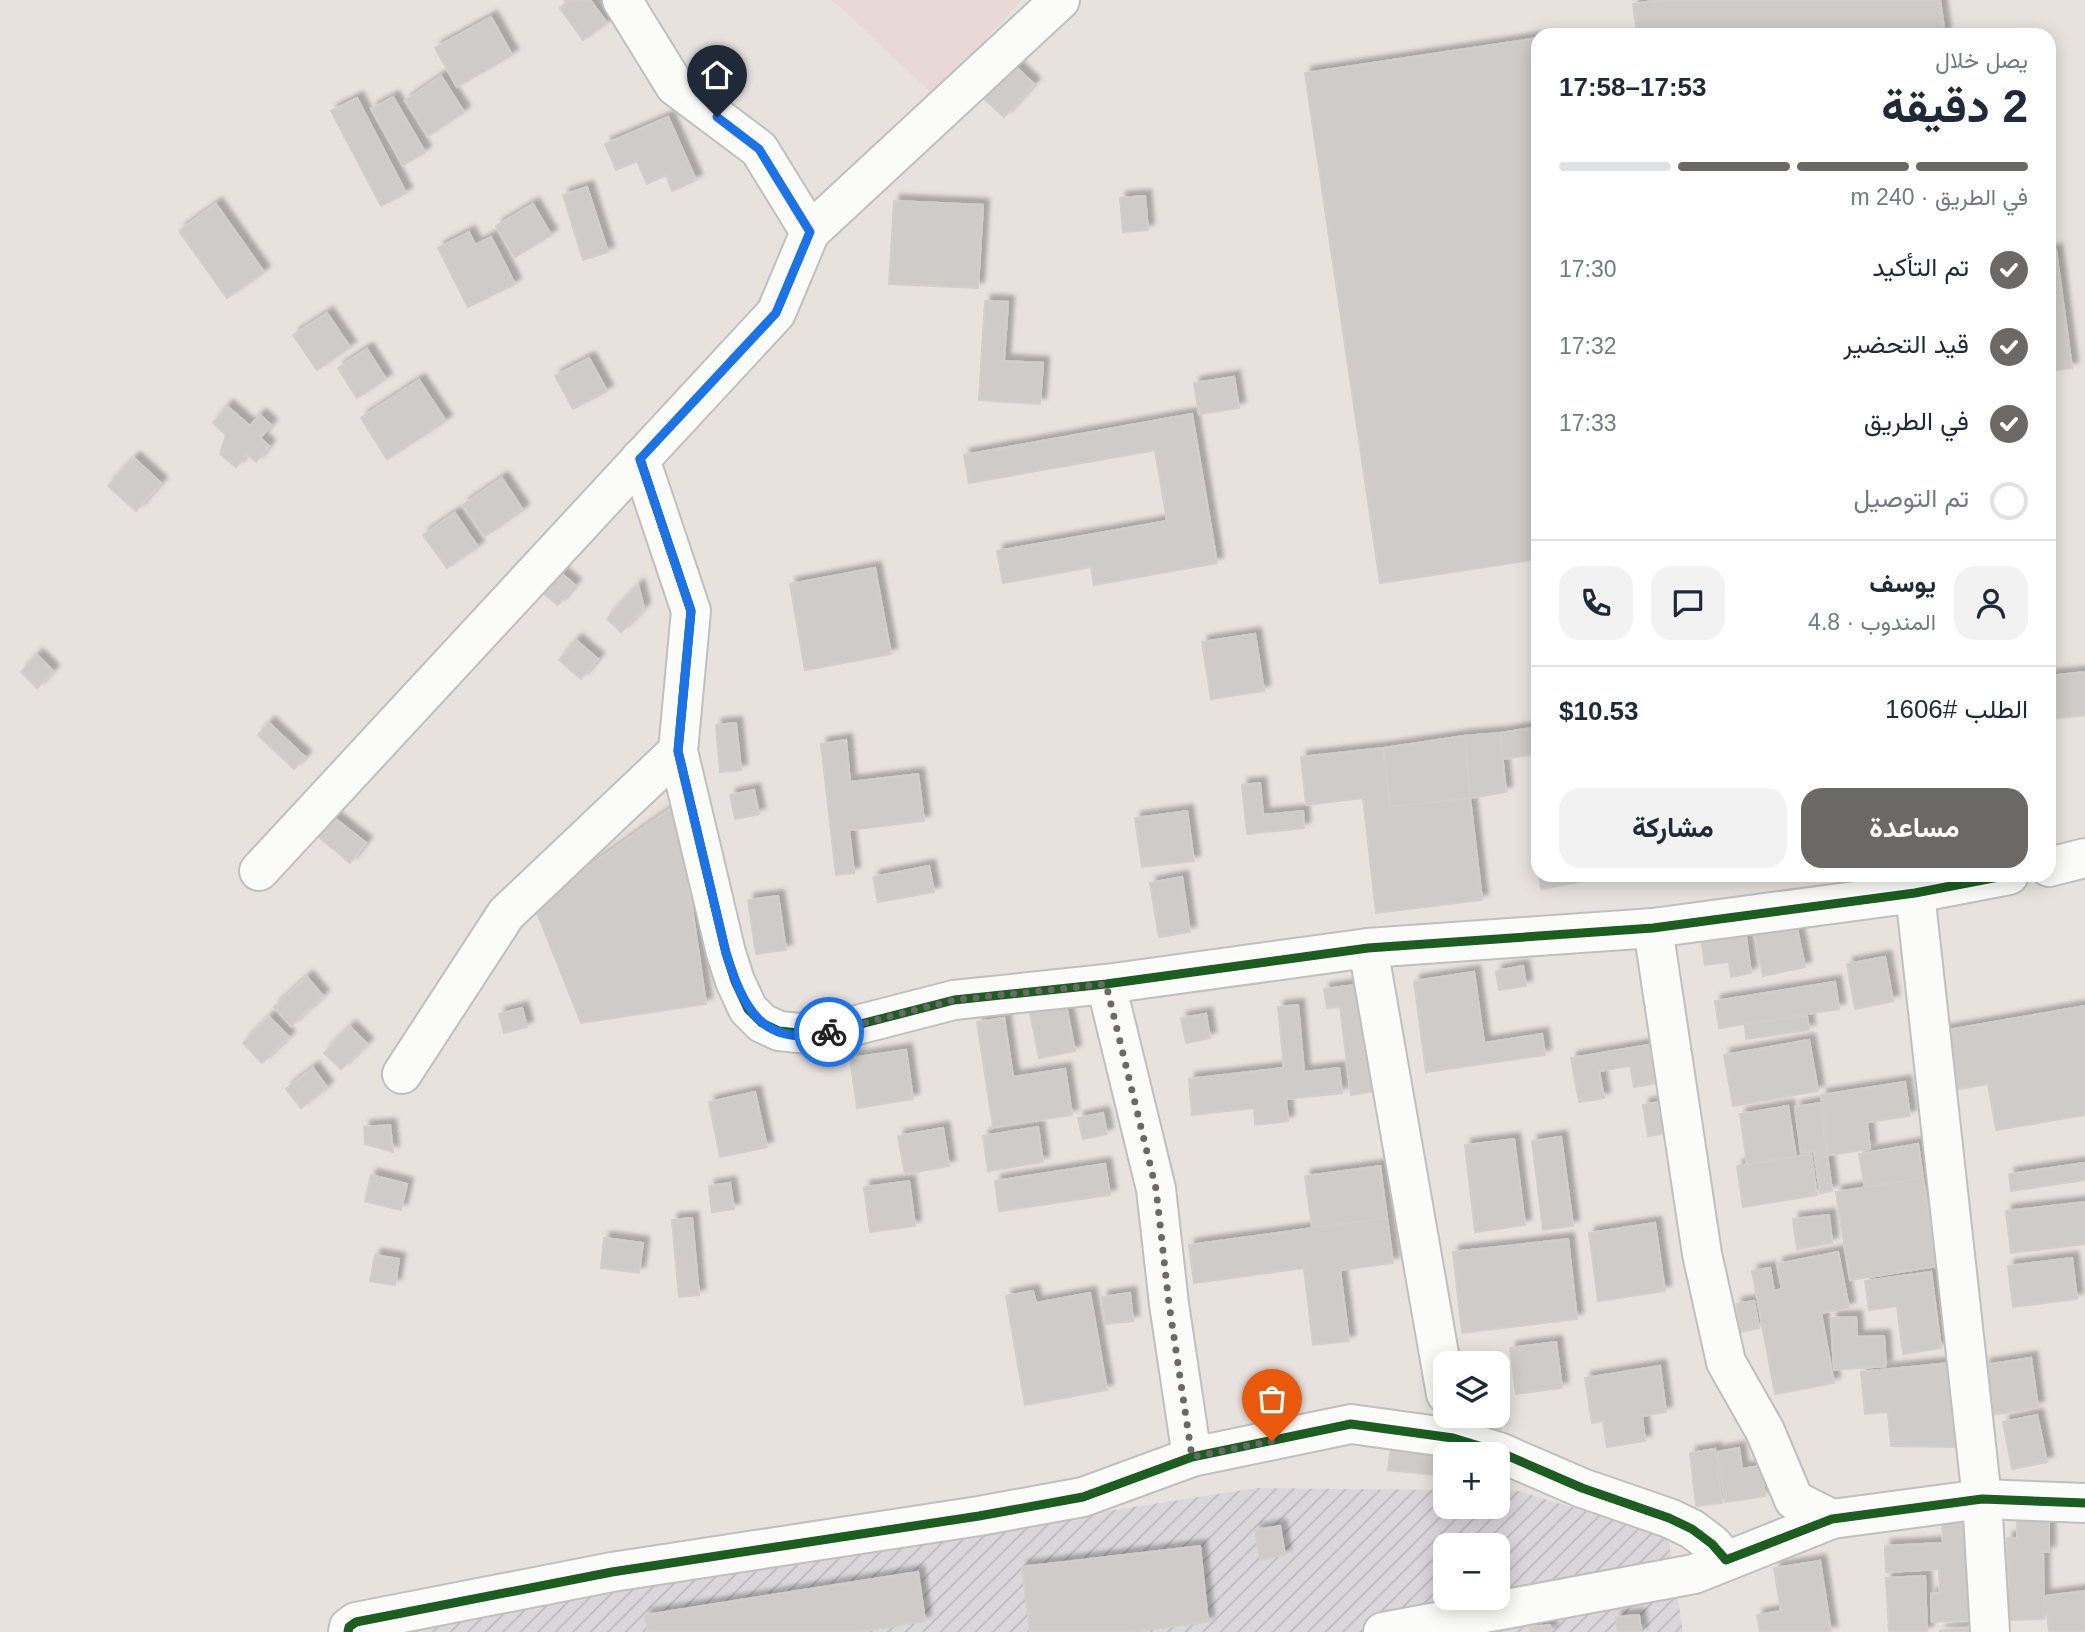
<!DOCTYPE html>
<html lang="ar">
<meta charset="utf-8">
<style>
body{margin:0;font-family:Arial,Vazirmatn,sans-serif;background:#f2f2f3;color:#1f2937;direction:rtl;height:100vh;display:flex;flex-direction:column;font-size:26px;white-space:nowrap}
*{box-sizing:border-box;margin:0}
p{font-size:23px;color:#747a83}
.icon{flex:none;width:38px;height:38px;fill:none;stroke:currentColor;stroke-width:2;stroke-linecap:round;stroke-linejoin:round}
.map{position:relative;flex:1;overflow:hidden;direction:ltr}
.sheet{position:absolute;left:1531px;top:28px;width:525px;height:854px;display:flex;flex-direction:column;background:#fff;border-radius:21px;box-shadow:0 4px 18px #0003;direction:rtl}
.sheet>*{flex:none}
.buttons{position:absolute;left:1433px;top:1351px;display:grid;gap:14px}
.buttons a{display:grid;place-items:center;width:77px;height:77px;border-radius:14px;background:#fff;box-shadow:0 4px 18px #0003;font-size:35px}
.pin{position:absolute;display:grid;place-items:center;width:60px;height:60px;color:#fff;margin:-72px -30px;border-radius:50% 50% 50% 0;rotate:-45deg;box-shadow:0 0 7px #0007}
.pin .icon{rotate:45deg}
.courier{position:absolute;display:grid;place-items:center;width:70px;height:70px;margin:-35px;border:5px solid #1a73e8;border-radius:50%;background:#fff;color:#222;box-shadow:0 2px 9px #0007}
.overview em{font-style:normal;font-weight:700}
.overview div{display:flex;flex-direction:column-reverse}
.overview{display:flex;align-items:center;justify-content:space-between;height:119px;padding:0 28px}
h1{font-size:46px;font-weight:700;line-height:52px}
.bar{display:grid;grid-template-columns:repeat(4,1fr);gap:10px 7px;align-content:center;height:84px;padding:0 28px}
.bar i{height:9px;border-radius:5px;background:#e0e1e3}
.bar .on{background:#6b6968}
.bar p{grid-column:span 4}
.line{display:flex;align-items:center;gap:18px;padding:0 28px;border-top:2px solid #e0e1e3}
.line div{flex:1}
.round{display:grid;place-items:center;flex:none;width:74px;height:74px;border-radius:21px;background:#f2f2f3}
ol{padding:0 28px;list-style:none}
li{display:flex;align-items:center;gap:21px;height:77px}
li p{margin-inline-start:auto}
li .icon{padding:7px;border-radius:50%;background:#6b6968;color:#fff;stroke-width:4}
li:last-child{color:#747a83}
li i{width:38px;height:38px;border:4px solid #e0e1e3;border-radius:50%}
.button{display:flex;gap:14px;margin-top:auto;padding:14px 28px}
.button a{flex:1;height:80px;border-radius:21px;background:#6b6968;color:#fff;font-size:28px;font-weight:700;line-height:80px;text-align:center}
.button a+a{background:#f2f2f3;color:#1f2937}
.map>svg:first-child{display:block}
.industrial{fill:url(#industrial-furrows);fill-rule:evenodd}
.medical{fill:#e9d8d8}
.building{fill:#cecbc8;stroke:#d2ceca;stroke-width:2;filter:url(#shadow)}
.lines{fill:none;stroke-linecap:round;stroke-linejoin:round}
.minor-casing{stroke:#c0bfbf;stroke-width:42}
.minor{stroke:#fbfbfa;stroke-width:38}
.cycleway-casing{stroke:#fff;stroke-width:13}
.cycleway{stroke:#1b5e20;stroke-width:9}
.done{stroke:#6b6968;stroke-width:7;stroke-dasharray:0 12.6}
.route{stroke:#1a73e8;stroke-width:9}
</style>
<div class="map">
<svg width="2085" height="1632" viewBox="0 0 2085 1632">
<defs>
<pattern id="industrial-furrows" width="10" height="10" patternUnits="userSpaceOnUse" patternTransform="scale(1.75)"><rect width="10" height="10" fill="#dad7da"/><path d="M-1 1l2-2M0 10L10 0M9 11l2-2" fill="none" stroke="#bbb9bb"/></pattern>
<filter id="shadow"><feDropShadow dx="6" dy="-6" stdDeviation="2" flood-color="#0004"/></filter>
</defs>
<rect width="100%" height="100%" fill="#e7e2de"/>
<path class="industrial" d="M 1256,1488 L 1445,1490 L 1446,1507 L 1498,1507 L 1498,1491 L 1518,1491 L 1668,1536 L 1683,1632 L 329,1632 ZM 1446,1545 L 1498,1545 L 1498,1598 L 1446,1598 Z"/>
<polygon class="medical" points="832,0 1022,0 934,95"/>
<g class="building">
<polygon points="570,0 590,0 607,23 583,40 560,8"/>
<polygon points="1660,0 1940,0 1945,35 1637,35 1633,4"/>
<polygon points="491,17 512,55 457,87 435,48"/>
<polygon points="1538,38 1538,559 1380,583 1305,73"/>
<polygon points="1013,64 1034,84 1004,117 983,98"/>
<polygon points="441,76 464,112 428,136 405,101"/>
<polygon points="393,97 425,152 403,165 371,109"/>
<polygon points="357,98 406,193 381,206 331,111"/>
<polygon points="668,117 696,180 672,191 666,175 647,184 637,161 616,170 605,144"/>
<polygon points="587,187 608,252 583,260 563,195"/>
<polygon points="1145,196 1148,230 1123,232 1120,198"/>
<polygon points="894,201 983,205 978,288 889,284"/>
<polygon points="216,204 264,272 227,298 179,231"/>
<polygon points="533,204 551,235 515,257 496,226"/>
<polygon points="469,232 475,245 491,237 515,284 468,307 438,248"/>
<polygon points="2056,250 2072,368 2049,371 2049,251"/>
<polygon points="985,301 1008,302 1004,361 1043,363 1040,404 979,400"/>
<polygon points="327,313 350,347 317,370 293,335"/>
<polygon points="367,349 386,379 357,398 338,368"/>
<polygon points="589,358 607,391 573,409 555,376"/>
<polygon points="1234,377 1239,408 1199,414 1194,383"/>
<polygon points="419,380 446,421 387,459 361,418"/>
<polygon points="227,406 250,426 260,415 271,425 260,438 269,446 256,462 247,454 236,467 220,454 226,435 213,423"/>
<polygon points="1192,414 1217,563 1094,585 1091,567 1003,583 997,551 1167,521 1155,450 969,483 964,455"/>
<polygon points="134,458 161,483 136,511 108,486"/>
<polygon points="502,478 523,510 485,536 463,505"/>
<polygon points="455,513 478,547 447,568 423,535"/>
<polygon points="553,566 575,585 558,605 536,587"/>
<polygon points="875,568 891,654 805,670 790,584"/>
<polygon points="638,585 644,608 621,632 607,619"/>
<polygon points="1255,634 1264,691 1211,699 1202,642"/>
<polygon points="576,640 598,659 581,679 559,660"/>
<polygon points="37,655 53,671 37,688 21,672"/>
<polygon points="2085,672 2085,715 2049,719 2049,676"/>
<polygon points="269,723 305,757 294,769 258,735"/>
<polygon points="736,723 741,770 720,772 716,725"/>
<polygon points="1538,727 1538,754 1503,759 1500,733"/>
<polygon points="1500,733 1506,792 1470,798 1465,736"/>
<polygon points="1465,736 1470,798 1390,807 1383,748"/>
<polygon points="846,740 850,782 918,774 924,821 849,830 854,873 836,875 821,744"/>
<polygon points="1383,748 1390,807 1470,798 1482,900 1376,913 1363,798 1306,805 1301,757"/>
<polygon points="1260,783 1263,815 1303,811 1304,828 1247,834 1242,785"/>
<polygon points="754,790 759,814 735,819 730,795"/>
<polygon points="677,804 706,1004 581,1023 534,905"/>
<polygon points="1187,811 1194,861 1142,867 1135,818"/>
<polygon points="327,812 366,843 350,863 312,831"/>
<polygon points="929,866 934,892 878,902 873,877"/>
<polygon points="1539,875 1601,875 1602,878 1541,889"/>
<polygon points="1182,877 1190,932 1159,937 1150,883"/>
<polygon points="778,896 786,950 756,954 748,900"/>
<polygon points="1795,919 1805,967 1763,976 1753,928"/>
<polygon points="1745,930 1751,973 1731,977 1729,962 1705,965 1701,937"/>
<polygon points="1885,957 1893,1001 1855,1009 1847,964"/>
<polygon points="1523,966 1526,986 1499,990 1496,971"/>
<polygon points="1474,972 1484,1043 1542,1034 1545,1055 1426,1072 1414,981"/>
<polygon points="307,977 323,996 291,1026 274,1007"/>
<polygon points="1835,982 1839,1009 1719,1028 1715,1001"/>
<polygon points="1362,984 1375,1091 1351,1095 1340,1007 1327,1008 1324,989"/>
<polygon points="1065,1000 1075,1051 1039,1058 1029,1008"/>
<polygon points="1298,1005 1304,1072 1339,1068 1342,1093 1286,1099 1288,1121 1255,1125 1254,1108 1192,1115 1189,1079 1284,1068 1278,1007"/>
<polygon points="2085,1006 2085,1115 1996,1130 1988,1084 1953,1090 1942,1031"/>
<polygon points="522,1008 527,1027 504,1033 499,1014"/>
<polygon points="1206,1014 1210,1038 1186,1043 1181,1018"/>
<polygon points="1807,1016 1809,1030 1746,1039 1745,1025"/>
<polygon points="269,1017 289,1037 262,1063 243,1043"/>
<polygon points="1004,1018 1013,1077 1065,1069 1072,1115 993,1127 977,1022"/>
<polygon points="350,1027 367,1044 341,1069 324,1053"/>
<polygon points="1809,1040 1818,1091 1733,1106 1724,1055"/>
<polygon points="1649,1045 1656,1083 1634,1087 1630,1066 1599,1071 1604,1098 1579,1102 1571,1058"/>
<polygon points="906,1050 913,1099 857,1108 850,1058"/>
<polygon points="313,1068 327,1087 301,1108 286,1089"/>
<polygon points="1905,1082 1910,1116 1867,1122 1870,1149 1829,1155 1821,1095"/>
<polygon points="755,1092 767,1147 720,1157 709,1102"/>
<polygon points="1664,1101 1669,1133 1648,1136 1643,1105"/>
<polygon points="1820,1103 1832,1191 1820,1193 1814,1151 1801,1153 1795,1107"/>
<polygon points="1788,1106 1796,1157 1747,1164 1740,1114"/>
<polygon points="1103,1113 1107,1134 1083,1139 1078,1118"/>
<polygon points="390,1125 393,1152 365,1144 364,1127"/>
<polygon points="1038,1127 1043,1162 988,1171 983,1136"/>
<polygon points="943,1128 949,1166 905,1174 898,1136"/>
<polygon points="1561,1137 1573,1226 1543,1230 1532,1141"/>
<polygon points="1514,1139 1525,1225 1475,1232 1465,1145"/>
<polygon points="1918,1144 1923,1178 1865,1188 1859,1154"/>
<polygon points="1811,1154 1817,1195 1743,1207 1737,1166"/>
<polygon points="2085,1163 2085,1180 2011,1191 2009,1174"/>
<polygon points="1105,1164 1110,1195 999,1211 995,1181"/>
<polygon points="1380,1166 1387,1218 1312,1228 1305,1176"/>
<polygon points="371,1175 407,1184 401,1210 365,1201"/>
<polygon points="1923,1178 1937,1266 1850,1280 1836,1192"/>
<polygon points="909,1181 915,1226 870,1232 864,1187"/>
<polygon points="730,1183 734,1209 712,1212 709,1186"/>
<polygon points="2085,1202 2085,1244 2011,1253 2006,1211"/>
<polygon points="1829,1215 1832,1243 1797,1249 1793,1219"/>
<polygon points="692,1218 699,1295 679,1297 672,1220"/>
<polygon points="1387,1218 1393,1263 1340,1270 1349,1341 1313,1345 1304,1268 1194,1283 1189,1245"/>
<polygon points="1655,1223 1665,1291 1598,1301 1589,1233"/>
<polygon points="604,1238 643,1243 639,1273 601,1268"/>
<polygon points="1568,1239 1577,1319 1462,1333 1453,1252"/>
<polygon points="1838,1252 1849,1308 1821,1313 1834,1383 1775,1394 1752,1271 1770,1268 1774,1291 1782,1289 1777,1264"/>
<polygon points="375,1255 399,1259 395,1285 370,1281"/>
<polygon points="2072,1258 2077,1299 2013,1307 2008,1266"/>
<polygon points="1931,1272 1941,1348 1903,1354 1897,1306 1869,1310 1865,1281"/>
<polygon points="1033,1291 1036,1303 1090,1293 1107,1390 1025,1405 1006,1296"/>
<polygon points="1130,1293 1133,1321 1105,1324 1102,1297"/>
<polygon points="1754,1301 1759,1328 1741,1332 1736,1304"/>
<polygon points="1856,1317 1857,1337 1884,1336 1886,1366 1834,1370 1831,1318"/>
<polygon points="1556,1342 1562,1388 1516,1394 1510,1348"/>
<polygon points="2031,1358 2038,1407 1991,1415 1984,1365"/>
<polygon points="1949,1363 1957,1447 1891,1446 1888,1412 1865,1414 1861,1372"/>
<polygon points="1660,1366 1666,1412 1642,1416 1645,1441 1607,1447 1603,1421 1592,1423 1585,1378"/>
<polygon points="1498,1394 1501,1429 1495,1429 1494,1425 1481,1426 1480,1416 1470,1416 1498,1416"/>
<polygon points="2037,1415 2047,1462 2012,1469 2003,1422"/>
<polygon points="1391,1446 1438,1451 1435,1475 1388,1470"/>
<polygon points="1739,1448 1742,1469 1761,1466 1765,1496 1725,1502 1717,1452"/>
<polygon points="1715,1449 1722,1503 1696,1506 1690,1453"/>
<polygon points="2017,1520 2049,1520 2049,1552 2043,1552 2044,1619 2009,1620 2007,1538 2017,1538"/>
<polygon points="1972,1522 1976,1620 1932,1622 1931,1594 1940,1593 1939,1569 1886,1572 1885,1546 1943,1543 1942,1523"/>
<polygon points="1280,1526 1285,1555 1260,1560 1255,1530"/>
<polygon points="1200,1546 1208,1622 1131,1632 1030,1632 1022,1567"/>
<polygon points="1820,1561 1831,1632 1760,1632 1757,1615 1781,1611 1774,1568"/>
<polygon points="918,1572 925,1621 858,1632 648,1632 645,1615"/>
<polygon points="1925,1576 1927,1632 1889,1632 1886,1578"/>
<polygon points="2085,1591 2085,1632 2049,1632 2045,1596"/>
<polygon points="1639,1615 1641,1632 1618,1632 1616,1617"/>
<polygon points="1550,1625 1551,1632 1530,1632 1529,1627"/>
<polygon points="1974,1627 1975,1632 1940,1632 1940,1631"/>
</g>
<g class="lines">
<defs>
<g id="minor">
<polyline points="622,0 675,86 759,149 810,232"/>
<polyline points="640,459 691,611 678,751 726,953 735,981 748,1009 762,1023 779,1031 818,1035 954,1000 1106,984 1368,948 1653,928 1915,893 2009,875"/>
<polyline points="2049,867 2085,858"/>
<polyline points="259,871 776,313 810,232 1060,0"/>
<polyline points="1915,893 1982,1499 1990,1632"/>
<polyline points="1653,928 1702,1254 1726,1362 1765,1431 1794,1500 1832,1519"/>
<polyline points="1368,948 1446,1394"/>
<polyline points="1106,984 1156,1189 1169,1304 1192,1457"/>
<polyline points="402,1074 506,914 678,751"/>
<polyline points="348,1632 349,1627 356,1622 612,1572 979,1516 1083,1497 1192,1457 1351,1424 1453,1438 1499,1452 1582,1488 1669,1518 1692,1529 1712,1544 1726,1560"/>
<polyline points="1383,1632 1694,1574 1832,1519 1982,1499 2085,1503"/>
</g>
</defs>
<use href="#minor" class="minor-casing"/>
<use href="#minor" class="minor"/>
<defs>
<g id="cycleway">
<polyline points="640,459 691,611 678,751 726,953 735,981 748,1009 762,1023 779,1031 818,1035 954,1000 1106,984 1368,948 1653,928 1915,893 2009,875"/>
<polyline points="348,1632 349,1627 356,1622 612,1572 979,1516 1083,1497 1192,1457 1351,1424 1453,1438 1499,1452 1582,1488 1669,1518 1692,1529 1712,1544 1726,1560 1832,1519 1982,1499 2085,1503"/>
</g>
</defs>
<use href="#cycleway" class="cycleway-casing"/>
<use href="#cycleway" class="cycleway"/>
</g>
<g class="lines">
<polyline class="done" points="829,1032 954,1000 1106,984 1156,1189 1169,1304 1192,1457 1272,1441"/>
<path class="route" d="M 717,117 L 759,149 L 810,232 L 776,313 L 640,459 L 691,611 L 678,751 L 726,953 C 743,1007 762,1049 829,1032"/>
</g>
</svg>
<div class="buttons">
<a><svg class="icon" aria-label="layers" viewBox="0 0 24 24"><path d="M12 4l9 5-9 5-9-5zM3 14l9 5 9-5"/></svg></a>
<a>+</a>
<a>−</a>
</div>
<div class="pin" style="left:1272px;top:1441px;background:#ea580c"><svg class="icon" aria-label="bag" viewBox="0 0 24 24"><path d="M5 8h14l-1 12H6zM9 8a3 3 0 0 1 6 0"/></svg></div>
<div class="pin" style="left:717px;top:117px;background:#1f2937"><svg class="icon" aria-label="home" viewBox="0 0 24 24"><path d="M3 11l9-7 9 7M6 9v11h12V9"/></svg></div>
<div class="courier" style="left:829px;top:1032px"><svg class="icon" aria-label="bike" viewBox="0 0 24 24"><circle cx="6" cy="16" r="4"/><circle cx="18" cy="16" r="4"/><path d="M6 16l4-8h5l3 8M10 8l3 8H6M13 5h3"/></svg></div>
<section class="sheet">
<div class="overview"><div><h1>2 دقيقة</h1><p>يصل خلال</p></div><em>17:53–17:58</em></div>
<div class="bar"><i class="on"></i><i class="on"></i><i class="on"></i><i></i><p>في الطريق · 240 m</p></div>
<ol>
<li><svg class="icon" aria-label="check" viewBox="0 0 24 24"><path d="M5 12l5 5 9-10"/></svg>تم التأكيد<p>17:30</p></li>
<li><svg class="icon" aria-label="check" viewBox="0 0 24 24"><path d="M5 12l5 5 9-10"/></svg>قيد التحضير<p>17:32</p></li>
<li><svg class="icon" aria-label="check" viewBox="0 0 24 24"><path d="M5 12l5 5 9-10"/></svg>في الطريق<p>17:33</p></li>
<li><i></i>تم التوصيل</li>
</ol>
<div class="line" style="height:126px"><a class="round"><svg class="icon" aria-label="person" viewBox="0 0 24 24"><circle cx="12" cy="8" r="4"/><path d="M4 21q1-7 8-7t8 7"/></svg></a><div><b>يوسف</b><p>المندوب · 4.8</p></div><a class="round"><svg class="icon" aria-label="chat" viewBox="0 0 24 24"><path d="M4 5h16v11H9l-5 4z"/></svg></a><a class="round"><svg class="icon" aria-label="phone" viewBox="0 0 24 24"><path d="M5 4h4l2 5-3 2q2 4 5 5l2-3 5 2v4C11 20 4 13 5 4z"/></svg></a></div>
<div class="line" style="height:91px"><div>الطلب #1606</div><b>$10.53</b></div>
<div class="button"><a>مساعدة</a><a>مشاركة</a></div>
</section>
</div>
